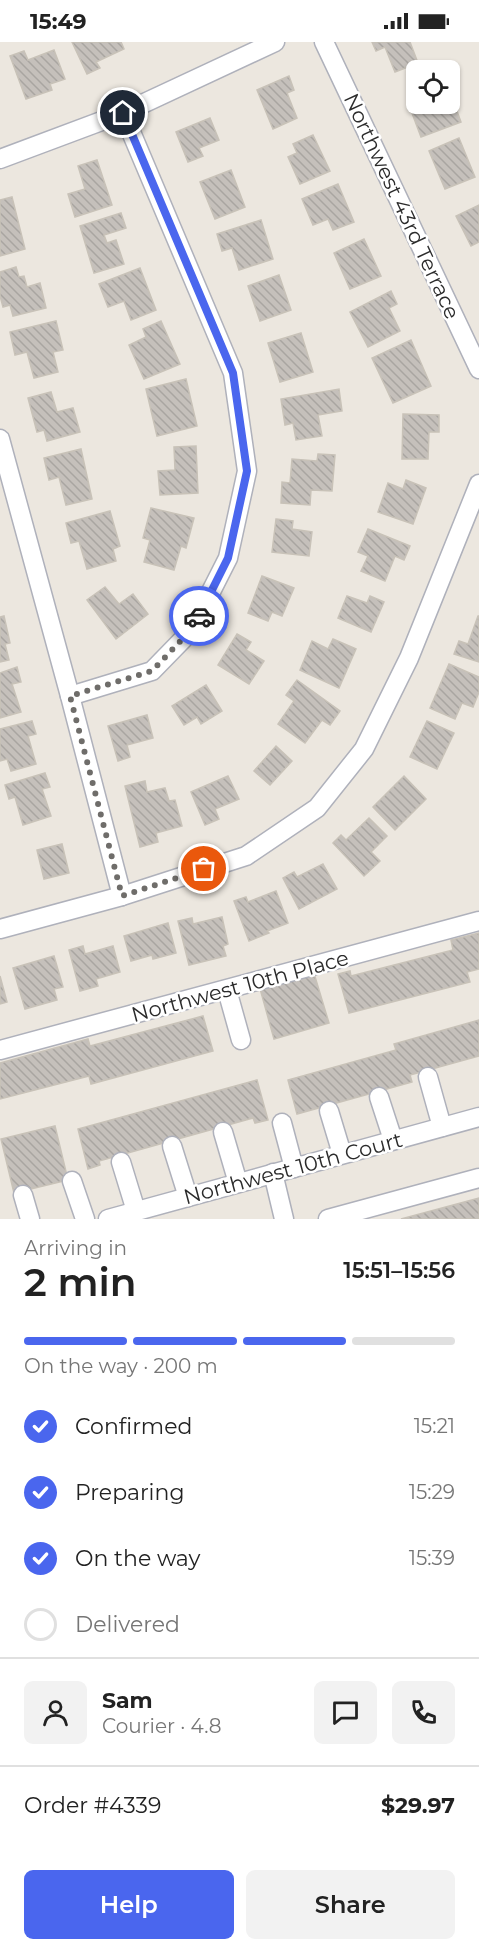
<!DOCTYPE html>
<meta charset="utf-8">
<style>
body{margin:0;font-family:Montserrat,sans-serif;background:#f2f2f2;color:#222;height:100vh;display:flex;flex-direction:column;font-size:22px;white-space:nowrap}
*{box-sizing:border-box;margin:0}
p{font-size:20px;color:#767676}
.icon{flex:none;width:33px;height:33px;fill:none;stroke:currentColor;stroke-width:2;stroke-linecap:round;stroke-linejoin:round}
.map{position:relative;height:1177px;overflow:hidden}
.drawer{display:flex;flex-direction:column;background:#fff;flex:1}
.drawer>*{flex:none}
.buttons{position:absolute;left:406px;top:18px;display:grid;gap:12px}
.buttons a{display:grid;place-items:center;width:54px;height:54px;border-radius:9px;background:#fff;box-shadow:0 2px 4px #0004;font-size:30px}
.pin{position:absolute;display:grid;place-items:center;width:51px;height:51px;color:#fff;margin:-26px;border:3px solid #fff;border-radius:50%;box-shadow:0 2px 6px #0007}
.courier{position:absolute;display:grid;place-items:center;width:60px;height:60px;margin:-30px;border:4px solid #4a66ee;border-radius:50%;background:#fff;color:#222;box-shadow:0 2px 8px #0007}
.overview em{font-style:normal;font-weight:600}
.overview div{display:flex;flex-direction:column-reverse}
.overview{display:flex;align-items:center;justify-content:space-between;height:102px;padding:0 24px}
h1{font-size:39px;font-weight:600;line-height:45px}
.bar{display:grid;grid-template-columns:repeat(4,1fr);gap:9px 6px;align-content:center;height:72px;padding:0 24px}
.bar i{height:8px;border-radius:4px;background:#e0e0e0}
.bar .current{background:#4a66ee}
.bar p{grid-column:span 4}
.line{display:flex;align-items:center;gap:15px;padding:0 24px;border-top:2px solid #e0e0e0}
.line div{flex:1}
.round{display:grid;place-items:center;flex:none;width:63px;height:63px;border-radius:9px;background:#f2f2f2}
ol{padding:0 24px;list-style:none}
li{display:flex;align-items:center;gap:18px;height:66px}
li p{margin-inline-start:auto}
li .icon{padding:6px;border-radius:50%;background:#4a66ee;color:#fff;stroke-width:4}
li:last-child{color:#767676}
li i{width:33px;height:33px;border:3px solid #e0e0e0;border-radius:50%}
.primary-button{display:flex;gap:12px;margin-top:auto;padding:12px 24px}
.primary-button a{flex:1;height:69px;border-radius:9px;background:#4a66ee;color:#fff;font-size:24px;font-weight:600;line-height:69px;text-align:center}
.primary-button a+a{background:#f2f2f2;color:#222}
.status{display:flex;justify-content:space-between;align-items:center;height:42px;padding:0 30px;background:#fff;direction:ltr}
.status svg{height:16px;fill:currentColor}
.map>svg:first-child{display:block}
.building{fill:url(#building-back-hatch);stroke:#c8c2b8;stroke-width:1.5}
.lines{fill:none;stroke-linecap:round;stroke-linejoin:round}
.minor-casing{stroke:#afb1bb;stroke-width:21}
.minor{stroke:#fff;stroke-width:18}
.done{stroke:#6f6d6a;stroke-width:6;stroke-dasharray:0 10.8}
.route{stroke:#4a66ee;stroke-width:8}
.labels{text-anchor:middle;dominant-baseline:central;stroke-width:5;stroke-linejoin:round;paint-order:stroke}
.street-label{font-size:21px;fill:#2b2b2b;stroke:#fff}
</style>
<div class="status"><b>15:49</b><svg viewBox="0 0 49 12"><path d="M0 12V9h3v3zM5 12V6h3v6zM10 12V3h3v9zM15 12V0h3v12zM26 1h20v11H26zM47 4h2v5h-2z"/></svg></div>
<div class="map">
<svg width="479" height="1177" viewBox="0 0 479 1177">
<defs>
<pattern id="building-back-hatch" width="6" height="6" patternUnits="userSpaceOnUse" patternTransform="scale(1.5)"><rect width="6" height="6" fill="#c5c0bb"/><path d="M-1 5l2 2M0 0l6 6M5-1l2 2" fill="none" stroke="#a9a5a1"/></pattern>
</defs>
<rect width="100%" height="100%" fill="#ece7df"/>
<g class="building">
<polygon points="72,0 121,0 124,7 96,20 100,26 87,32"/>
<polygon points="372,0 410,0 418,21 395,30 385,5 376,9"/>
<polygon points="54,8 65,37 50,42 52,48 26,57 10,14 24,9 28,18"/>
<polygon points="289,34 294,48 287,51 297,76 273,87 257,48"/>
<polygon points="450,50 461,80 421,95 407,58 417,54 417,62 450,62"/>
<polygon points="210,76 219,98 199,106 203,114 188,120 176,90"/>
<polygon points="313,93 330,129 300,142 288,115 297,111 293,102"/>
<polygon points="459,96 475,135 445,147 429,109"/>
<polygon points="97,118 112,163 75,175 68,152 85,147 78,124"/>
<polygon points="231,128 245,165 215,177 200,140"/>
<polygon points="338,142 354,180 333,188 328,177 313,183 302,157"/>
<polygon points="12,155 25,207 0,214 0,158"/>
<polygon points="479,163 479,200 471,204 456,174"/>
<polygon points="121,171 126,186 104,193 107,201 116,198 124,222 94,231 80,184"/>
<polygon points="261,178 273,217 239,228 232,206 222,209 217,192"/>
<polygon points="364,197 381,234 350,247 334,211"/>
<polygon points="16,225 19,235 24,234 27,245 40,241 46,266 13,274 10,263 3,265 0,254 0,230"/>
<polygon points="140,226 156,268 131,278 124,259 108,265 99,242"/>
<polygon points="279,233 291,268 260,279 248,244"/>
<polygon points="391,249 397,262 389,266 400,289 368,305 350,270"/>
<polygon points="56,279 63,308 53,310 58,330 34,336 27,310 15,313 10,290"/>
<polygon points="161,279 180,322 144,337 129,303 146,295 143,287"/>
<polygon points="301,291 313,330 280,340 268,301"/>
<polygon points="411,298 431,344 393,361 372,316"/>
<polygon points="186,337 197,384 157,394 146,347"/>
<polygon points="339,347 342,369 318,373 322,394 296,398 293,381 285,383 281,357"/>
<polygon points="51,350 57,370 73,366 80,390 47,399 44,388 37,390 28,356"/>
<polygon points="403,372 439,373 439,390 429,390 428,417 402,417"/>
<polygon points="196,404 198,451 160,453 158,429 175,428 174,405"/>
<polygon points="81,407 92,457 66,463 59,435 49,438 44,416"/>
<polygon points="318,412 335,413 332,449 311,448 310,463 281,461 282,440 290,441 292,417 317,419"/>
<polygon points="406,438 426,446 413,482 378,470 388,441 403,447"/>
<polygon points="151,466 194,476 186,506 181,504 174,528 144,520 150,498 143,496"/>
<polygon points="110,469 120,504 113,507 116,519 87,527 79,499 71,501 66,481"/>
<polygon points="276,477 293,479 292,487 312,490 309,514 272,510"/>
<polygon points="368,487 410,504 404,518 395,514 385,539 361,529 368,514 358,510"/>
<polygon points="262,534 294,546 282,574 272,570 268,579 248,571"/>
<polygon points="105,545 119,562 133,552 148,572 116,597 87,558"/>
<polygon points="347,554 367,561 370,554 384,560 371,590 338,576"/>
<polygon points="4,574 10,601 5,602 9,618 0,620 0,575"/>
<polygon points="478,574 479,574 479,620 454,612 459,599 468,602"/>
<polygon points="237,592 251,600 246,608 264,619 249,642 218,623"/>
<polygon points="333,597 356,607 339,646 300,628 312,599 328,607"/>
<polygon points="449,622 479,635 479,650 473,665 462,661 455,677 430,666"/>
<polygon points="17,625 21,640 12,642 21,670 0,676 0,631"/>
<polygon points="297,638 340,669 330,683 322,678 305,701 278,682 294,659 286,653"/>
<polygon points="206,643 222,669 201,682 197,675 184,683 172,664"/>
<polygon points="147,673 153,696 127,703 130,715 118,719 108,684"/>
<polygon points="32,679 36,692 28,694 36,722 11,729 7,717 0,719 0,687"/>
<polygon points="427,679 454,691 437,727 410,715"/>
<polygon points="276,704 292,719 270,743 254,729"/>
<polygon points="45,731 50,745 42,747 51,774 23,783 15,755 9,757 5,743"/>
<polygon points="228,734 239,757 215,767 219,777 205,783 191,750"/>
<polygon points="404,734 426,757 395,788 373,765"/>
<polygon points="145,739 147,750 165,746 169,759 175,758 182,784 156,791 158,800 140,805 125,744"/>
<polygon points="369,776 387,794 371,810 380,819 364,834 333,801 341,793 346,798"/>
<polygon points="62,802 69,831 44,837 37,808"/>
<polygon points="323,822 337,847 299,867 283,836 294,830 297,835"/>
<polygon points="276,849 288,881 267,889 269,891 249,899 234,859 246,855 248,860"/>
<polygon points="222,875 228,902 223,904 226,914 189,923 178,879 192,876 193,882"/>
<polygon points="168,881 176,911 153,917 152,913 131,919 124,894"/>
<polygon points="479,891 479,927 467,930 470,940 349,971 338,932 350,929 351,934 453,908 451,898"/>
<polygon points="83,904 85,912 113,904 120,930 96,937 98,944 80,949 69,908"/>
<polygon points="54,914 63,945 54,947 57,958 25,967 13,926"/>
<polygon points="313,928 329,981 274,997 259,943"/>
<polygon points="0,934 7,960 0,962"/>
<polygon points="203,974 213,1009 91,1042 89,1034 0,1057 0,1021 88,997 90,1004"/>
<polygon points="479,978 479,1014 410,1033 412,1040 297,1072 288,1038 396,1008 394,1002"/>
<polygon points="257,1038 268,1078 255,1081 253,1076 99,1119 100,1123 88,1127 78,1087"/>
<polygon points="55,1084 68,1138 14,1151 1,1097"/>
<polygon points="479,1156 479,1177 401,1177"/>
</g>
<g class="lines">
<defs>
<g id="minor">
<polyline points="324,0 479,327"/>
<polyline points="0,117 123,71 275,0"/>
<polyline points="0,397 70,654 122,854"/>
<polyline points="70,654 152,629 191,589 228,516 247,429 233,331 123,71"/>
<polyline points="0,887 122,854 246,814 317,766 364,707 409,616 479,442"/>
<polyline points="227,948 241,998"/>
<polyline points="0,1008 479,879"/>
<polyline points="428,1035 442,1085"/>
<polyline points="379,1055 393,1098"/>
<polyline points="329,1069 342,1112"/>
<polyline points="282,1081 294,1126"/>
<polyline points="223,1090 238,1141"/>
<polyline points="172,1104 188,1155"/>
<polyline points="121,1120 136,1169"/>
<polyline points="273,1131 284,1177"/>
<polyline points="72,1139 85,1177"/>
<polyline points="23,1153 30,1177"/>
<polyline points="108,1177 479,1075"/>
<polyline points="328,1177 479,1136"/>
</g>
</defs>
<use href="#minor" class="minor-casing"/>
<use href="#minor" class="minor"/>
</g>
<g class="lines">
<polyline class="done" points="199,574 191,588 152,629 70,654 122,854 204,827"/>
<polyline class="route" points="123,71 233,331 247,429 228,516 199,574"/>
</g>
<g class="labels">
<g class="street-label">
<text transform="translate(402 164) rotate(65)">Northwest 43rd Terrace</text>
<text transform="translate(240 944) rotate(-15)">Northwest 10th Place</text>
<text transform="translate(293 1126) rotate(-15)">Northwest 10th Court</text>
</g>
</g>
</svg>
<div class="buttons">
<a><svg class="icon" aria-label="locate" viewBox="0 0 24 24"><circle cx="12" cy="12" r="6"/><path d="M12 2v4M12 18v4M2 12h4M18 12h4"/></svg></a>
</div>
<div class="pin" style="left:204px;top:827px;background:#ea580c"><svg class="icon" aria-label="bag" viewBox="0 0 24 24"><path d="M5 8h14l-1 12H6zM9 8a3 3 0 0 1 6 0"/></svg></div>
<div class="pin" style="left:123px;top:71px;background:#1f2937"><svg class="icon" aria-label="home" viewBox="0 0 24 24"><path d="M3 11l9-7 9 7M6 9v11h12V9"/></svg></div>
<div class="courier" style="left:199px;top:574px"><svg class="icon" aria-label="car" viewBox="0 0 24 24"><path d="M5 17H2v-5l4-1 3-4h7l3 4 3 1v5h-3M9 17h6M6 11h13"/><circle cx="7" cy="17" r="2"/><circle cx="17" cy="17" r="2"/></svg></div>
</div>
<section class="drawer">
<div class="overview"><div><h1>2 min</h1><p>Arriving in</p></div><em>15:51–15:56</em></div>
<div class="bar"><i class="current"></i><i class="current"></i><i class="current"></i><i></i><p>On the way · 200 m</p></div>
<ol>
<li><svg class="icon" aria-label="check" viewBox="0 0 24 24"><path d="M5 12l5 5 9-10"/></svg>Confirmed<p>15:21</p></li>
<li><svg class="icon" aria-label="check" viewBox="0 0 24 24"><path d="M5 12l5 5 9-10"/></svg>Preparing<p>15:29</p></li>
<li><svg class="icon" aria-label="check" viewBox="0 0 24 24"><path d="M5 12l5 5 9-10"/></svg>On the way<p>15:39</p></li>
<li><i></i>Delivered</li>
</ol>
<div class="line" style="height:108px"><a class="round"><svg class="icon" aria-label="person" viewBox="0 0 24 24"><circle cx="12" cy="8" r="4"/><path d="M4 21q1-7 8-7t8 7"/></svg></a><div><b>Sam</b><p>Courier · 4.8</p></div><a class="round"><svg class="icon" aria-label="chat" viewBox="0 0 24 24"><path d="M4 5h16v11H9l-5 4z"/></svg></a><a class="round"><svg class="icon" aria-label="phone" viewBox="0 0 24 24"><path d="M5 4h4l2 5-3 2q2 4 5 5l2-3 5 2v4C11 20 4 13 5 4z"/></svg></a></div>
<div class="line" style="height:78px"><div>Order #4339</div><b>$29.97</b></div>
<div class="primary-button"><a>Help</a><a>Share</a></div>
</section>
